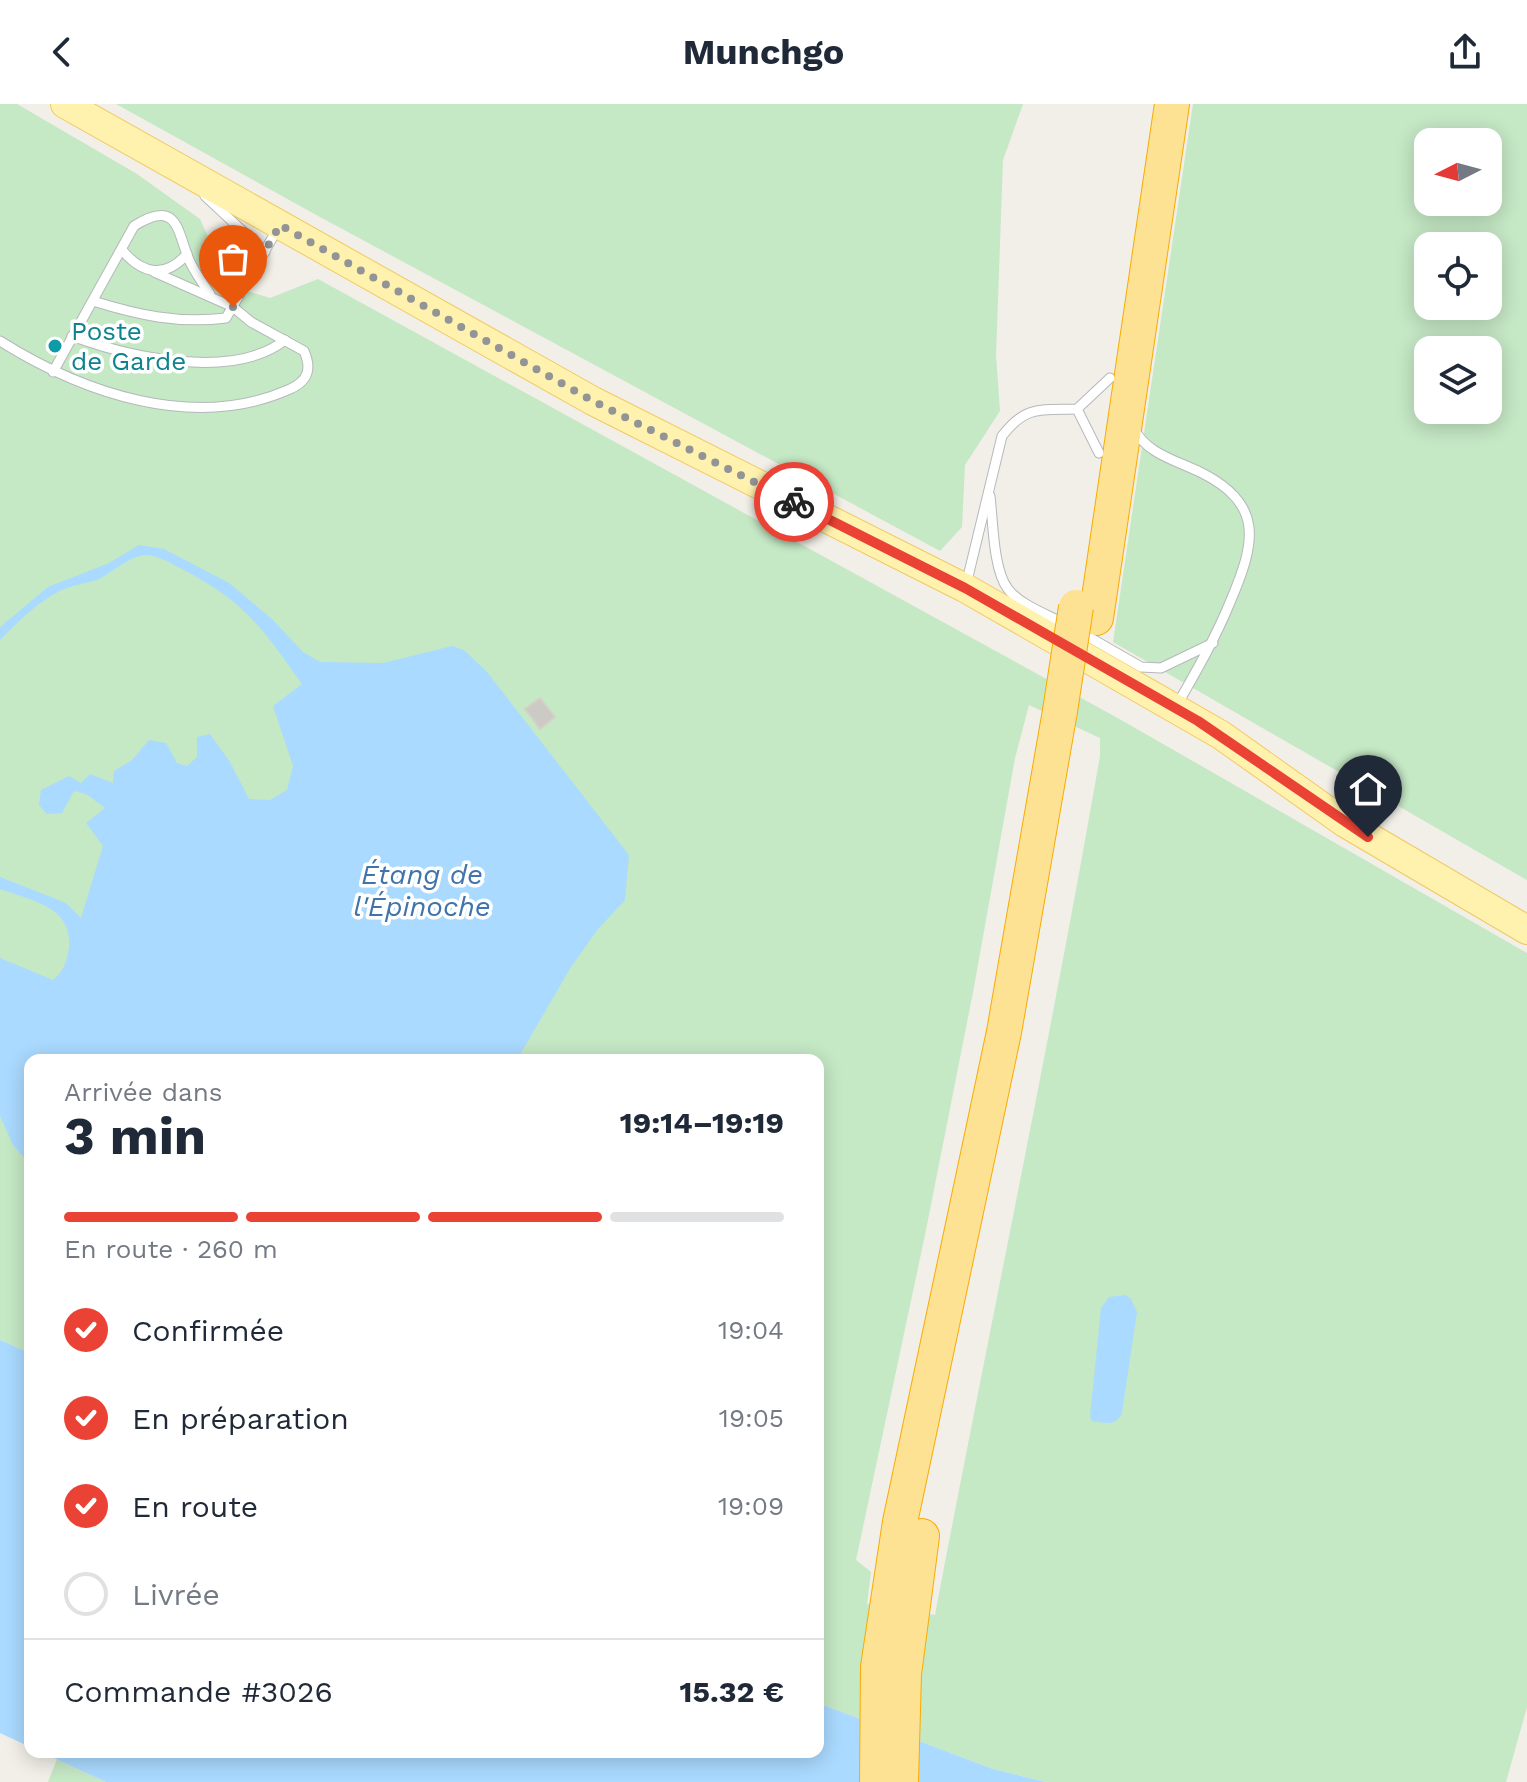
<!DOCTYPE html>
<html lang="fr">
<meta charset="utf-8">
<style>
body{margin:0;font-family:"Work Sans",sans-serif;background:#f6f6f7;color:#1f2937;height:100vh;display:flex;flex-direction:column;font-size:30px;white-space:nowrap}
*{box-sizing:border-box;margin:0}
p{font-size:26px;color:#747a83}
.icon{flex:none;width:44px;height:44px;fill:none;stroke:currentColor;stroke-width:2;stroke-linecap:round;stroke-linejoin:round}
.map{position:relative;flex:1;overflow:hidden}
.sheet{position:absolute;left:24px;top:950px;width:800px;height:704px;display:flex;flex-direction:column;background:#fff;border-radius:16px;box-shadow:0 4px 20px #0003}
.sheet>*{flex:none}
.needle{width:52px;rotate:264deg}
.buttons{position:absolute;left:1414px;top:24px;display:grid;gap:16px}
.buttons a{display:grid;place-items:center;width:88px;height:88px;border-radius:16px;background:#fff;box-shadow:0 4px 20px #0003;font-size:40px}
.pin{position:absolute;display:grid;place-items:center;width:68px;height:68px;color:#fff;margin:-82px -34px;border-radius:50% 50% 50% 0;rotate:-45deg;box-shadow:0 0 8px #0007}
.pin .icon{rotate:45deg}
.courier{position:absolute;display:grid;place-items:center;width:80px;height:80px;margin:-40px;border:6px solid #ea4335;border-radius:50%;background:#fff;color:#222;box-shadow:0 2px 10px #0007}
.headline em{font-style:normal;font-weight:700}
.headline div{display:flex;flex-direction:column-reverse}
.headline{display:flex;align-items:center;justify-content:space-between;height:136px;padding:0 40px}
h1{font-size:52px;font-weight:700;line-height:60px}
.bar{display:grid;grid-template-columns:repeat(4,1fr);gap:12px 8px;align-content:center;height:96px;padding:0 40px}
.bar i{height:10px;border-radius:6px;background:#e0e1e3}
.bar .on{background:#ea4335}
.bar p{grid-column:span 4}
.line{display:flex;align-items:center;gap:20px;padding:0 40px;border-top:2px solid #e0e1e3}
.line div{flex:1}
ol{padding:0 40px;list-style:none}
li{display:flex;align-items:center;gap:24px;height:88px}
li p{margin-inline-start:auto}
li .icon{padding:8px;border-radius:50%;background:#ea4335;color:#fff;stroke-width:4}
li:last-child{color:#747a83}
li i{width:44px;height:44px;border:4px solid #e0e1e3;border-radius:50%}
header{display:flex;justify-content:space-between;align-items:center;height:104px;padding:0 40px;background:#fff;font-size:36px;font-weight:700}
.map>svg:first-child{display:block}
.green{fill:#c5e8c5;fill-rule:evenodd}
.water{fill:#aadaff}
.building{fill:#cccac5;stroke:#d6d1c6;stroke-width:2}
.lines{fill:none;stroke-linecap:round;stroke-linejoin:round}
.service-casing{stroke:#b5b8bc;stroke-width:11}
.primary-casing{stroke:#f2c960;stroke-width:30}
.motorway-casing{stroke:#f9ab00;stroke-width:36}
.service{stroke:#fff;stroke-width:9}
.primary{stroke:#fff2af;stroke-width:28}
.motorway{stroke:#fde293;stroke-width:34}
.motorway-bridge-casing{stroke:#f9ab00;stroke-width:36;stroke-linecap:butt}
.motorway-bridge{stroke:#fde293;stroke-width:34}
.done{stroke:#929495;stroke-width:8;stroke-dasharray:0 14.4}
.route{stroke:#ea4335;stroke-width:10}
.culture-dot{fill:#0f9aa8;stroke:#fff;stroke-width:3}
.labels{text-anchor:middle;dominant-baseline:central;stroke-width:7;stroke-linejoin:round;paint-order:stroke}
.culture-label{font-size:26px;fill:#0d838f;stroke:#fff;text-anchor:start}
.water-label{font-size:28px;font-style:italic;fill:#4174aa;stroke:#fff}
</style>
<header><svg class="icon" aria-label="back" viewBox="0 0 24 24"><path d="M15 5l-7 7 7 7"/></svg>Munchgo<svg class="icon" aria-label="share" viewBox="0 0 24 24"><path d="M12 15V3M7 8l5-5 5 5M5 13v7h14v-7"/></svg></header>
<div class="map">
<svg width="1527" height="1678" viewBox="0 0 1527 1678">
<rect width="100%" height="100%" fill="#f1efe8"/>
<g class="green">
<path d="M 0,0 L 17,0 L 137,70 L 200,115 L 225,171 L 244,186 L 270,194 L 318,175 L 1123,617 L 1527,849 L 1527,1603 L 1506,1678 L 1046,1678 L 993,1665 L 818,1599 L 818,956 L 30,956 L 30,1249 L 0,1236 ZM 1029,601 L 1100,634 L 1100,652 C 1050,940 989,1225 935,1511 L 867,1500 L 871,1468 L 856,1456 L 926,1126 L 974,883 L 1015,654 Z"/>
<polygon points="116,0 1023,0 1003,56 996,251 1000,307 965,361 962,423 940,447 320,113"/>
<path d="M 1193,0 L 1527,0 L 1527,776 L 1113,538 ZM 1428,38 L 1488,38 L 1488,98 L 1428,98 ZM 1428,142 L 1488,142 L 1488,202 L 1428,202 ZM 1428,246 L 1488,246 L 1488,306 L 1428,306 Z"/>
<polygon points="57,1655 106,1678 48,1678"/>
</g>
<g class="water">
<path d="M 139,441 L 164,445 L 229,479 L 272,515 L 303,548 L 320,558 L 383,559 L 452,542 L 464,546 L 487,568 L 629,751 L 625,796 L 598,825 L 571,863 L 517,956 L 30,956 L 30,1060 L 13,1041 L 0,1012 L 0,854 L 53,876 C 63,869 68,855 69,843 C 73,803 31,796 0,785 L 0,773 L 66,799 L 81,814 L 103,742 L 86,719 L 105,704 L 86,690 L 74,687 L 62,709 L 47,710 L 39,701 L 41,686 L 69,672 L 81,679 L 90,670 L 113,679 L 114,667 L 132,656 L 149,636 L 166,639 L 177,659 L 187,662 L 197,653 L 197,633 L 210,630 L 230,658 L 249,695 L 270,696 L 287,686 L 293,662 L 273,602 L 302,580 C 261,522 244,497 180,464 C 171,459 155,450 146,451 C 129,452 112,469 97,476 C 85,480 72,481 62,486 C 37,498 19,517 0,536 L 0,523 L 48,483 L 109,459 Z"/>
<path d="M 1125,1191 L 1131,1195 L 1137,1208 L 1122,1308 C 1117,1323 1105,1319 1092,1317 L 1090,1312 L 1101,1204 L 1109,1193 Z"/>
<polygon points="0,1236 30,1249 30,1643 0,1629"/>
<polygon points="818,1599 993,1665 1046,1678 106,1678 41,1648 818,1648"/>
</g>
<polygon class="building" points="540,594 555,613 540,625 525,605"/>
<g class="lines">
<defs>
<g id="service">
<polyline points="205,92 265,148"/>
<path d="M 122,146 C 142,170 165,175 187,150"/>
<path d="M 93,197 C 138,211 178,220 226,214 L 278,124"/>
<path d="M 72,232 C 129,253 233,277 285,236"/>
<path d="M 0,237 C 83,289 194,328 290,285 C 308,277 312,265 304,247 L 251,218 L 233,203 L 154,168"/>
<path d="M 53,268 L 134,122 C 180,93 177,130 190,158 C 196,170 203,180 210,190"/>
<polyline points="1077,305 1099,349"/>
<path d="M 1135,326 C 1146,349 1177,357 1200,368 C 1265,400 1255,439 1231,496 C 1216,533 1197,566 1177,601"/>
<path d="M 990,392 C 993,416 993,466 1008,485 C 1020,501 1049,511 1067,521"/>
<path d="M 966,481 L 1002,332 C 1026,301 1040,306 1077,305 L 1110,274"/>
<polyline points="1080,528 1141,563 1161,564 1213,539"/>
</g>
<polyline id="primary" points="65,0 593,297 965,484 1221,631 1345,719 1527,826"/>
<g id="motorway">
<polyline points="1096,514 1172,0"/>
<polyline points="877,1678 878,1563 900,1418 1004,928 1060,607"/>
<polyline points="901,1678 904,1570 922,1432"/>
</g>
</defs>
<use href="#service" class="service-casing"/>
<use href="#primary" class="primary-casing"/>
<use href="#motorway" class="motorway-casing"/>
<use href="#service" class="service"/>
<use href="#primary" class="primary"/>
<use href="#motorway" class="motorway"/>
<defs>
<polyline id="motorway-bridge" points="1060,607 1076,503"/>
</defs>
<use href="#motorway-bridge" class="motorway-bridge-casing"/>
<use href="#motorway-bridge" class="motorway-bridge"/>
</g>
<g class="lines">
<polyline class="done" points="233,203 280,121 593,297 794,398"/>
<polyline class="route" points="794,398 965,484 1198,617 1368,733"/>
</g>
<circle class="culture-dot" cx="55" cy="242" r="8"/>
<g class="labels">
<g class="culture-label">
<text x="71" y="227">Poste<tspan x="71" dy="30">de Garde</tspan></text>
</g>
<g class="water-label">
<text x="422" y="770">Étang de<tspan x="422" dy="32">l'Épinoche</tspan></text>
</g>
</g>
</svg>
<div class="buttons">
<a><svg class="needle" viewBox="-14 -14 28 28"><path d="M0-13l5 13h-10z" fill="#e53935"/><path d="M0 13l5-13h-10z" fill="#747a83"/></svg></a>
<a><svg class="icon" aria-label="locate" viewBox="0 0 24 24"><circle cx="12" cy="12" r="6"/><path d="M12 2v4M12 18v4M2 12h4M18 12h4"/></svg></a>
<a><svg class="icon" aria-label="layers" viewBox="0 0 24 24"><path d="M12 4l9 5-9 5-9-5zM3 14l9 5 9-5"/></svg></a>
</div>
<div class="pin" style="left:233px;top:203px;background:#ea580c"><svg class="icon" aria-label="bag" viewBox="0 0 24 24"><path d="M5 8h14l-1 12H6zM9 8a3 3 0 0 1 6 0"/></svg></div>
<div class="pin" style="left:1368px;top:733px;background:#1f2937"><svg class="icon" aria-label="home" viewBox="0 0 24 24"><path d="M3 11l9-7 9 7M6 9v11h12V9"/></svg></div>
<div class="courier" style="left:794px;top:398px"><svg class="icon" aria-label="bike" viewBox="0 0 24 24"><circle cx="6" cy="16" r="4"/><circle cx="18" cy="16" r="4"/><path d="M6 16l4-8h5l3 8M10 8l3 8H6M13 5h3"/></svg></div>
<section class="sheet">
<div class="headline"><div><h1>3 min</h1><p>Arrivée dans</p></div><em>19:14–19:19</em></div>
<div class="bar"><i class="on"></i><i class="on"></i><i class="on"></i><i></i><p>En route · 260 m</p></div>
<ol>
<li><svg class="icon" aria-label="check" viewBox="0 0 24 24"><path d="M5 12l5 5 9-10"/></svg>Confirmée<p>19:04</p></li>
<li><svg class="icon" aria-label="check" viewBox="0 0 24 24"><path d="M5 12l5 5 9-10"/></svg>En préparation<p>19:05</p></li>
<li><svg class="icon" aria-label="check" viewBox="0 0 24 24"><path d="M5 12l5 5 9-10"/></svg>En route<p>19:09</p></li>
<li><i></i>Livrée</li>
</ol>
<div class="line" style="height:104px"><div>Commande #3026</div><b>15.32 €</b></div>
</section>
</div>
